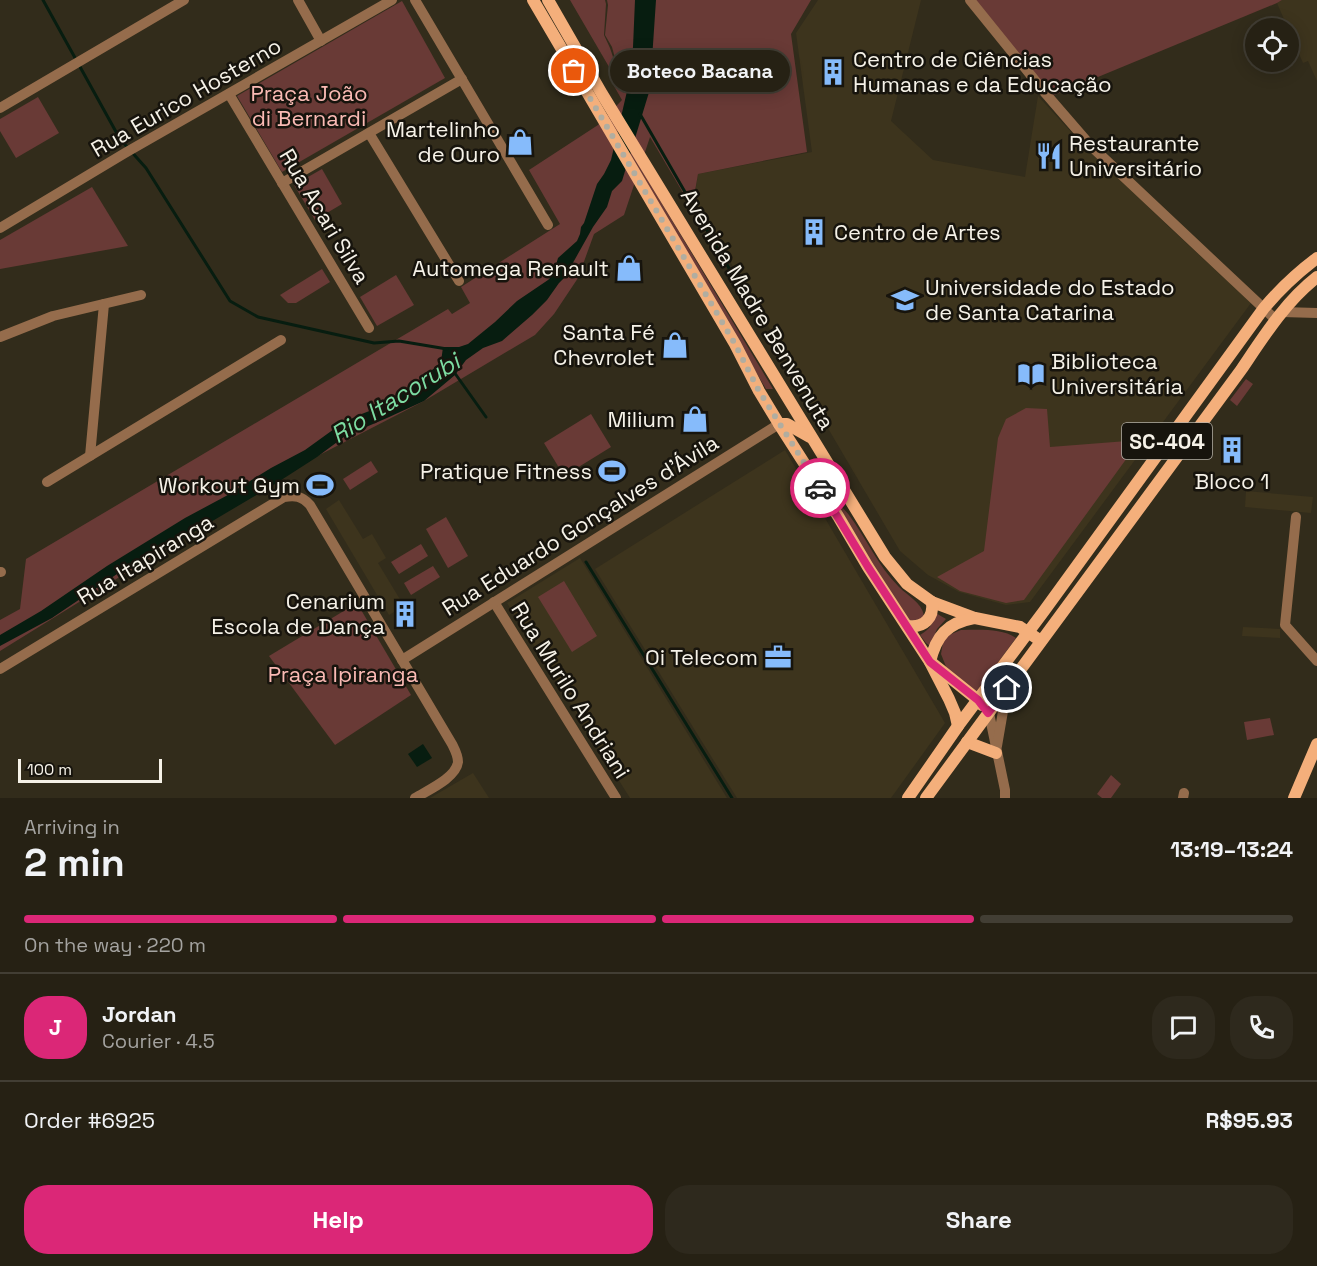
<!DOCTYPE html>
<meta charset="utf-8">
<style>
body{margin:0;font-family:"Space Grotesk",sans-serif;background:#2e291d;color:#f1f3f6;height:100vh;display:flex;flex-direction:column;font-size:22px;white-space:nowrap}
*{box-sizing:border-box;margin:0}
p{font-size:20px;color:#a4a3a0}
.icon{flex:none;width:33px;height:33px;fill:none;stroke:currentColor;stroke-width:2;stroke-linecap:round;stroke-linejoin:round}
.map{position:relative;height:798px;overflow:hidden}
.details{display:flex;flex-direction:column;background:#262114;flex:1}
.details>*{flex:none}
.controls{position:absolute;left:1245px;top:18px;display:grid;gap:12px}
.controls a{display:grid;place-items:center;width:54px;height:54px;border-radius:50%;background:#262114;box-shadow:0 3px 15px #0003,0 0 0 2px #423e34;font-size:30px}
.scale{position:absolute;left:18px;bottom:15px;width:144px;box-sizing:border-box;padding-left:6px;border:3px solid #f6f2e8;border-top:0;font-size:16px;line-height:21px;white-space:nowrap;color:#f6f2e8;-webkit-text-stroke:4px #17140d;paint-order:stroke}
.pin{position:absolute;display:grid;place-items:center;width:51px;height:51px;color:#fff;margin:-26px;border:3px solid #fff;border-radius:50%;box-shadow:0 2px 6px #0007}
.courier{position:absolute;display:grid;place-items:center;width:60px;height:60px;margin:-30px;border:4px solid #db2777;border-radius:50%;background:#fff;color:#222;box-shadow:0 2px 8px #0007}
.bubble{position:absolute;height:42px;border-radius:21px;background:#262114;box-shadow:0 3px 15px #0003,0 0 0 2px #423e34;font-size:20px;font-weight:700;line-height:42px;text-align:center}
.overview em{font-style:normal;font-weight:700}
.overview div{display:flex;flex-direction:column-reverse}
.overview{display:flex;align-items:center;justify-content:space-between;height:102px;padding:0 24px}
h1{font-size:39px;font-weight:700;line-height:45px}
.bar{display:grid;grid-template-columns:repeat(4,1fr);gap:9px 6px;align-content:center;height:72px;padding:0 24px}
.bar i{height:8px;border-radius:4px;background:#423e34}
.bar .active{background:#db2777}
.bar p{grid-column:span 4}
.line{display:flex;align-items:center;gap:15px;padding:0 24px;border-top:2px solid #423e34}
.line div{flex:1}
.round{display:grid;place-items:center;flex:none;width:63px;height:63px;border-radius:24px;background:#2e291d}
.action{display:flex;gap:12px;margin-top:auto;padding:12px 24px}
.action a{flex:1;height:69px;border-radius:24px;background:#db2777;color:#fff;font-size:24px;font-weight:700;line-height:69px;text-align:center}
.action a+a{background:#2e291d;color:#f1f3f6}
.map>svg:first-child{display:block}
.built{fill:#3d341d}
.green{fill:#693a36}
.water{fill:#071d10}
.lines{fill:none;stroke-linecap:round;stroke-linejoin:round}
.stream{stroke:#071d10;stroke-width:3}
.minor{stroke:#956c4c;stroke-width:10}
.major{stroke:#f4af7b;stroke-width:12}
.done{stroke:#b1ada0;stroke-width:6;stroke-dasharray:0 10.8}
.route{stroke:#db2777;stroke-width:8}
.labels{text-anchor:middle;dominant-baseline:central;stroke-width:5;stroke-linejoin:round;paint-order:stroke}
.shield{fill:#17140d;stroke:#b3afa6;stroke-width:1.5}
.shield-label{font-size:21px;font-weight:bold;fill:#f6f2e8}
.poi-label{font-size:22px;fill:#f6f2e8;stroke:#17140d;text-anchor:end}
.park-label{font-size:22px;fill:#fabab4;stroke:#17140d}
.street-label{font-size:22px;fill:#f6f2e8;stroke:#17140d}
.water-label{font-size:24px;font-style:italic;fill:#7cdca2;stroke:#17140d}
</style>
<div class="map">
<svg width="1317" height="798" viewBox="0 0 1317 798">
<rect width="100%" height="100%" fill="#322c1b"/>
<g class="built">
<polygon points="818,0 921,0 891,121 933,160 1025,177 1038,96 1073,134 1169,227 1251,303 1030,602 1006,605 959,592 928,575 900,551 694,200 698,174 812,152 796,33"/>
<polygon points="1282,0 1317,0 1317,81 1308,61 1303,63 1277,3"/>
<polygon points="785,450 945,723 891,798 737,798 595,569"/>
<polygon points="1246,491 1313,497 1311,513 1245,507"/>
<polygon points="339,500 363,539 372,534 386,558 378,563 404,606 389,615 326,509"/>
<polygon points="580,558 727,798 630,798 507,603"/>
<polygon points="1243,627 1280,629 1280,638 1242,636"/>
<polygon points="473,773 489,798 430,798"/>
</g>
<g class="green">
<polygon points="570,0 605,0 606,4 604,35 610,48 617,69 619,84 624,93 620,83 618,69 612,47 605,35 608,5 607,0 811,0 791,34 807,152 698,174 692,208 650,137 640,167 773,389 766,389 638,173 624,215 594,234 578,278 554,314 535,335 424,401 302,464 0,651 0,620 20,609 26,559 448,309 452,314 470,303 461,287 560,224 529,170 598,125 622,100 614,86 612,72"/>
<polygon points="974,0 1282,0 1277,3 1052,96"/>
<polygon points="402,1 445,78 282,172 237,96"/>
<polygon points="38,97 59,133 16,158 0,131 0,119"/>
<polygon points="322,169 342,204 315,220 294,185"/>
<polygon points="92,187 128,246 0,269 0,240"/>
<polygon points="322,269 330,282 296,303 288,303 280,295"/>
<polygon points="396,275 414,305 377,326 360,297"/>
<polygon points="1246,379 1253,384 1237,406 1230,400"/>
<polygon points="1026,408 1047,409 1050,447 1140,440 1024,600 1006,603 960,591 937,577 984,551 998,438 1006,419"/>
<polygon points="591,414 611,447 564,476 544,443"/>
<polygon points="371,461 378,472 350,490 343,479"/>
<path d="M 825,492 C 833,499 842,506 849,515 C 866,538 878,566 899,587 C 909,597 924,604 924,618 L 910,621 Z"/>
<polygon points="446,517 468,556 448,568 426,529"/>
<polygon points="421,544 428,556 399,574 391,562"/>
<polygon points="433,566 440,577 411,595 404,583"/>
<polygon points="564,581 597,636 572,652 538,597"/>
<polygon points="357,603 411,695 335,745 269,656"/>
<path d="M 934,612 L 946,619 L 937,629 L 930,646 L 926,643 L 920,635 C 930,629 934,624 934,612 Z"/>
<path d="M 961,630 C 980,630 1001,628 1016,638 L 976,692 L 949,674 L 941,654 L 943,642 L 949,635 Z"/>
<polygon points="1270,718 1274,735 1247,740 1244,722"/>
<polygon points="1111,775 1121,784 1111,798 1102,798 1097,794"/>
</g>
<g class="water">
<polygon points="635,0 656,0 650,89 622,181 612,191 607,207 593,227 565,277 559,283 547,300 532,315 502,341 483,348 466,360 455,375 424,401 387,418 366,427 352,431 317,457 275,484 177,542 117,574 52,618 0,646 0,635 41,611 107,566 185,518 226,496 271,468 305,450 341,424 359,415 372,410 412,388 441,362 443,347 459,347 468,344 495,322 517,301 548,280 553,275 558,258 577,241 580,234 581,227 584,223 597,184 604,174 611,160 628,87 633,47"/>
<polygon points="423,744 432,758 417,767 408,754"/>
</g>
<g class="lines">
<g class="stream">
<polyline points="43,0 120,139 146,168 230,301 258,317 374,343 399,341 447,349"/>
<polyline points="640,114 741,289"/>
<polyline points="454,372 486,417"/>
<polyline points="586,562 732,798"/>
</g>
<g class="minor">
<polyline points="298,0 321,41"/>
<polyline points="415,0 548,225"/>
<polyline points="970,0 1046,94 1091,146 1276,320"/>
<polyline points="229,94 369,328"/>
<polyline points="0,108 184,0"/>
<polyline points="369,133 459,281"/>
<polyline points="282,183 462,79"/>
<polyline points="0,228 125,153 392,0"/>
<polyline points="1282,312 1317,313"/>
<polyline points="0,337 53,316 141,295"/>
<polyline points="90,456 104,304"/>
<polyline points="47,482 281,340"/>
<polyline points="1296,517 1285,625 1317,661"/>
<polyline points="0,572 1,572"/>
<polyline points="494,602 616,798"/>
<polyline points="402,660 779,424"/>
<path d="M 0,669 L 284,497 C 295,495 302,496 310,505 L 452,744 C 455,750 458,755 458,762 C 456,778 428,790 415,798"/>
<polyline points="989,713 1005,790 1005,798"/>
<polyline points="997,746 1007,688"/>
<polyline points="1183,798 1184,793"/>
</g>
<g class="major">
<polyline points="533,0 735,344 759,391 779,424 838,516 868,567 930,662 949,699 955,713 958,726"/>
<polyline points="548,0 602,94 885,557 907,584 932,602 975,618 1020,627 1041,641"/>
<polyline points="779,424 787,424 810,437"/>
<path d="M 908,626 C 924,628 934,618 932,602"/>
<path d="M 930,662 C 936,636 947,623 974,618"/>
<polyline points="933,664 978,700 982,705"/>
<polyline points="967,742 996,753"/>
<path d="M 908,798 L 958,726 L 1044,611 L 1264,308 C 1280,289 1297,273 1317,258"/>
<path d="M 926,798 L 1241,370 C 1264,336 1285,302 1317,277"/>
<polyline points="1294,798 1317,744"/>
</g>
</g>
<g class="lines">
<polyline class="done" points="574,71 735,344 759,391 820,488"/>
<polyline class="route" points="820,488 868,567 930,662 978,700 988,713 1007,688"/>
</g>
<defs>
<symbol id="building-bare" viewBox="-9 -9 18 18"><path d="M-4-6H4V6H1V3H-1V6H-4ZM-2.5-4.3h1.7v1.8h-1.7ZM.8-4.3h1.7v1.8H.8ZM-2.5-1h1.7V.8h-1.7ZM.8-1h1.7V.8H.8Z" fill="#86bbfb" stroke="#17140d" stroke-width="2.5" paint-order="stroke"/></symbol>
<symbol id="shop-bare" viewBox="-9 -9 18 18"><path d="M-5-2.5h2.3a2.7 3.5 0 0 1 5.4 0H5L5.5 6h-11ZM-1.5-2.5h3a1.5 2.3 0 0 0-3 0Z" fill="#86bbfb" stroke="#17140d" stroke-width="2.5" paint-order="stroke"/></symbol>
<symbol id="restaurant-bare" viewBox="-9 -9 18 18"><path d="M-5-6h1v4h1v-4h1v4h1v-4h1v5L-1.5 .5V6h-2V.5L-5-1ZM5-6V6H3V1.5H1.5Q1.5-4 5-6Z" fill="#86bbfb" stroke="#17140d" stroke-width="2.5" paint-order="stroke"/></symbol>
<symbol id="university-bare" viewBox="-9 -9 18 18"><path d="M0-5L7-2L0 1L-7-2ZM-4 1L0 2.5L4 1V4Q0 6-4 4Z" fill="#86bbfb" stroke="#17140d" stroke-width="2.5" paint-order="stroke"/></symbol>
<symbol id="library-bare" viewBox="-9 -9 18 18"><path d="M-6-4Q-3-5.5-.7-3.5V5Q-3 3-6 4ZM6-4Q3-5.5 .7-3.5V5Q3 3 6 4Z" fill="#86bbfb" stroke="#17140d" stroke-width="2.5" paint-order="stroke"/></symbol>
<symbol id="stadium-bare" viewBox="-9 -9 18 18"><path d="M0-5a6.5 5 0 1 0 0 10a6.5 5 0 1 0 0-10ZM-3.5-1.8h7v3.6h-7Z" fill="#86bbfb" stroke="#17140d" stroke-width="2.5" paint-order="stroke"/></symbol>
<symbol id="office-bare" viewBox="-9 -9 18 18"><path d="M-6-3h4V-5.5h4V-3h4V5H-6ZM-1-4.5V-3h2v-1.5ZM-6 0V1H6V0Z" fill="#86bbfb" stroke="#17140d" stroke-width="2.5" paint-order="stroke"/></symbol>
</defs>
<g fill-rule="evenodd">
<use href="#building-bare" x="814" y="53" width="38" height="38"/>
<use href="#shop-bare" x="501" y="123" width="38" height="38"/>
<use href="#restaurant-bare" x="1030" y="137" width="38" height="38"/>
<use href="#building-bare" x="795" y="213" width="38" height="38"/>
<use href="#shop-bare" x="610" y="249" width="38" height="38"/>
<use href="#university-bare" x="886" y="281" width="38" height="38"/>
<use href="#shop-bare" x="656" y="326" width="38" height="38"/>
<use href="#library-bare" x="1012" y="355" width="38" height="38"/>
<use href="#shop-bare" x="676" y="400" width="38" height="38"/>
<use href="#building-bare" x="1213" y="431" width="38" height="38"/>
<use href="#stadium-bare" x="593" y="452" width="38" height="38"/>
<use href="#stadium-bare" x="301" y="466" width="38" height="38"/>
<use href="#building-bare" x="386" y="595" width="38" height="38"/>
<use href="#office-bare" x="759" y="638" width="38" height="38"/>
</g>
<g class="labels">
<rect class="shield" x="1122" y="423" width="90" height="36" rx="4.5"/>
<g class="shield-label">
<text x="1167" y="441">SC-404</text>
</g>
<g class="poi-label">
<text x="853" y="59" text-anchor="start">Centro de Ciências<tspan x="853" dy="25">Humanas e da Educação</tspan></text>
<text x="500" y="129">Martelinho<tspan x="500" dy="25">de Ouro</tspan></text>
<text x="1069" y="143" text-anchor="start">Restaurante<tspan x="1069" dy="25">Universitário</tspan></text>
<text x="834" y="232" text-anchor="start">Centro de Artes</text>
<text x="609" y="268">Automega Renault</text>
<text x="925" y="287" text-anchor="start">Universidade do Estado<tspan x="925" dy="25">de Santa Catarina</tspan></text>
<text x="655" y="332">Santa Fé<tspan x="655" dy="25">Chevrolet</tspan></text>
<text x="1051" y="361" text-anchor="start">Biblioteca<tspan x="1051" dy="25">Universitária</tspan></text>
<text x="675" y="419">Milium</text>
<text x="592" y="471">Pratique Fitness</text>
<text x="1232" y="481" text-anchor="middle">Bloco 1</text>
<text x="300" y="485">Workout Gym</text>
<text x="385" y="601">Cenarium<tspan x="385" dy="25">Escola de Dança</tspan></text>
<text x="758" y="657">Oi Telecom</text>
</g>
<g class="park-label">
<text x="309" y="93">Praça João<tspan x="309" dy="25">di Bernardi</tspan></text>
<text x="343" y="674">Praça Ipiranga</text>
</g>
<g class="street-label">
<text transform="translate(186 97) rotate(-30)">Rua Eurico Hosterno</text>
<text transform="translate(325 216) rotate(59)">Rua Acari Silva</text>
<text transform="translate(758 309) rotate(59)">Avenida Madre Benvenuta</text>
<text transform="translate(580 525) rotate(-32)">Rua Eduardo Gonçalves d'Ávila</text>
<text transform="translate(145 559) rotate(-31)">Rua Itapiranga</text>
<text transform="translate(571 690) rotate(58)">Rua Murilo Andriani</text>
</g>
<g class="water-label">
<text transform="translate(395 398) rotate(-32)">Rio Itacorubi</text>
</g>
</g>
</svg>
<div class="controls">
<a><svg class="icon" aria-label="locate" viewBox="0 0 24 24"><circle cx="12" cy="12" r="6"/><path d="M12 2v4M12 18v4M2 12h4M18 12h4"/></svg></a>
</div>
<div class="scale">100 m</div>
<div class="pin" style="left:574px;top:71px;background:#ea580c"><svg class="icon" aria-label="bag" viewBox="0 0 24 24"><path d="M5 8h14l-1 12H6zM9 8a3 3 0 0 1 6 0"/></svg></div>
<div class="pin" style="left:1007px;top:688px;background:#1f2937"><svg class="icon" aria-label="home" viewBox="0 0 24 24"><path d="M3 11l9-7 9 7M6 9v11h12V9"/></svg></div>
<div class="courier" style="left:820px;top:488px"><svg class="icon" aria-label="car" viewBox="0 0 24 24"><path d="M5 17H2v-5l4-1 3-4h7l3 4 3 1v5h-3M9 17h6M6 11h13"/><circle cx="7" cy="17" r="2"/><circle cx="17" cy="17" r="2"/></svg></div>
<div class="bubble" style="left:610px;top:50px;width:180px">Boteco Bacana</div>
</div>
<section class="details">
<div class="overview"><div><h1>2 min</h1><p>Arriving in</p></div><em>13:19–13:24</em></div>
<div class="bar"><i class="active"></i><i class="active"></i><i class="active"></i><i></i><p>On the way · 220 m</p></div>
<div class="line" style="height:108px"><b class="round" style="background:#db2777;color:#fff">J</b><div><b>Jordan</b><p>Courier · 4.5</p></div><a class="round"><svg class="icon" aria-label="chat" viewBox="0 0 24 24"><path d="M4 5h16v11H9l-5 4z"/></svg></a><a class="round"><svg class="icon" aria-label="phone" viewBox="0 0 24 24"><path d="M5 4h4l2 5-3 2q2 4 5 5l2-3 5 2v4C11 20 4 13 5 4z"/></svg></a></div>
<div class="line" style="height:78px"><div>Order #6925</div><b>R$95.93</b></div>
<div class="action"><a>Help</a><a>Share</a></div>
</section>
